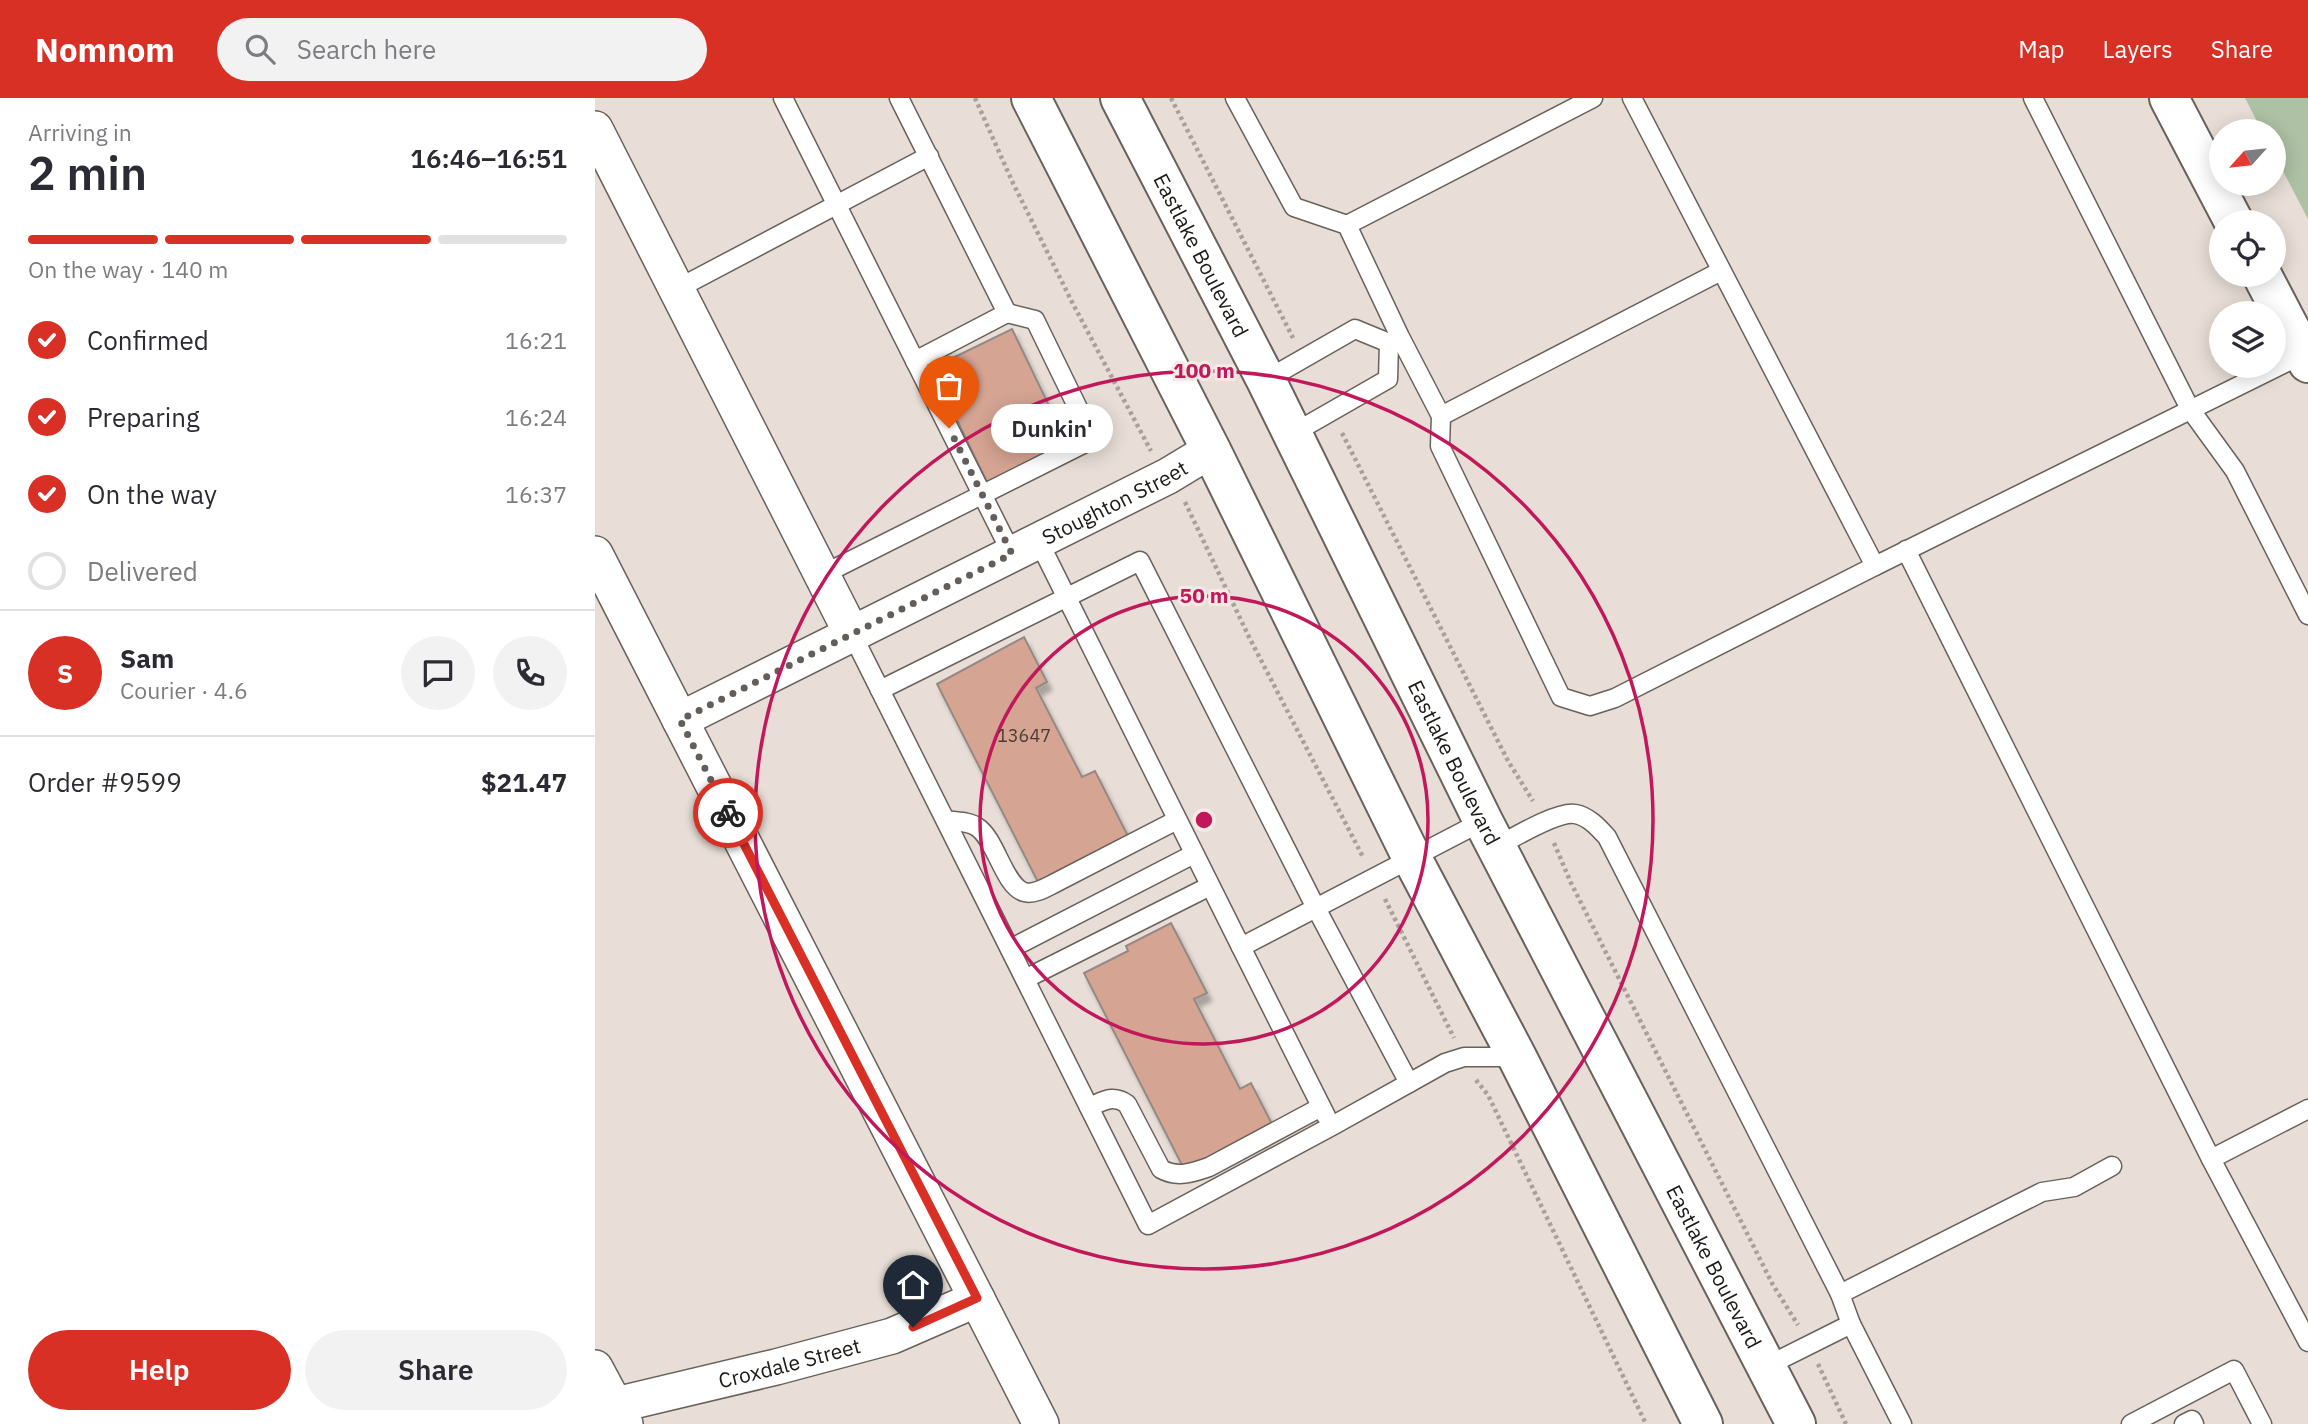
<!DOCTYPE html>
<meta charset="utf-8">
<style>
body{margin:0;font-family:"IBM Plex Sans",sans-serif;background:#f2f2f3;color:#2b2b33;height:100vh;display:flex;flex-direction:column;font-size:26px;white-space:nowrap}
*{box-sizing:border-box;margin:0}
p{font-size:23px;color:#7c7c81}
.icon{flex:none;width:38px;height:38px;fill:none;stroke:currentColor;stroke-width:2;stroke-linecap:round;stroke-linejoin:round}
.map{position:relative;flex:1;overflow:hidden}
.details{display:flex;flex-direction:column;background:#fff;width:595px}
.details>*{flex:none}
.needle{width:46px;rotate:243deg}
.buttons{position:absolute;left:1614px;top:21px;display:grid;gap:14px}
.buttons a{display:grid;place-items:center;width:77px;height:77px;border-radius:50%;background:#fff;box-shadow:0 4px 18px #0003;font-size:35px}
.pin{position:absolute;display:grid;place-items:center;width:60px;height:60px;color:#fff;margin:-72px -30px;border-radius:50% 50% 50% 0;rotate:-45deg;box-shadow:0 0 7px #0007}
.pin .icon{rotate:45deg}
.courier{position:absolute;display:grid;place-items:center;width:70px;height:70px;margin:-35px;border:5px solid #d93025;border-radius:50%;background:#fff;color:#222;box-shadow:0 2px 9px #0007}
.bubble{position:absolute;height:49px;border-radius:24px;background:#fff;box-shadow:0 4px 18px #0003;font-size:23px;font-weight:600;line-height:49px;text-align:center}
.summary em{font-style:normal;font-weight:600}
.summary div{display:flex;flex-direction:column-reverse}
.summary{display:flex;align-items:center;justify-content:space-between;height:119px;padding:0 28px}
h1{font-size:46px;font-weight:600;line-height:52px}
.bar{display:grid;grid-template-columns:repeat(4,1fr);gap:10px 7px;align-content:center;height:84px;padding:0 28px}
.bar i{height:9px;border-radius:5px;background:#e1e1e2}
.bar .on{background:#d93025}
.bar p{grid-column:span 4}
.line{display:flex;align-items:center;gap:18px;padding:0 28px;border-top:2px solid #e1e1e2}
.line div{flex:1}
.round{display:grid;place-items:center;flex:none;width:74px;height:74px;border-radius:37px;background:#f2f2f3}
ol{padding:0 28px;list-style:none}
li{display:flex;align-items:center;gap:21px;height:77px}
li p{margin-inline-start:auto}
li .icon{padding:7px;border-radius:50%;background:#d93025;color:#fff;stroke-width:4}
li:last-child{color:#7c7c81}
li i{width:38px;height:38px;border:4px solid #e1e1e2;border-radius:50%}
.action{display:flex;gap:14px;margin-top:auto;padding:14px 28px}
.action a{flex:1;height:80px;border-radius:42px;background:#d93025;color:#fff;font-size:28px;font-weight:600;line-height:80px;text-align:center}
.action a+a{background:#f2f2f3;color:#2b2b33}
header{display:flex;align-items:center;gap:42px;box-sizing:border-box;height:98px;padding:0 35px;background:#d93025;color:#fff}
header strong{font-size:33px}
nav{display:flex;gap:38px;margin-inline-start:auto;font-size:24px}
.search{width:490px;height:63px;background:#f2f2f3;display:flex;align-items:center;gap:18px;box-sizing:border-box;padding:0 24px;border-radius:38px;color:#7c7c81;font-size:26px}
main{display:flex;flex:1;min-height:0}
.map>svg:first-child{display:block}
.pitch{fill:#aec1a4}
.building{fill:#d5a493;stroke:#948985;stroke-width:2;filter:url(#shadow)}
.lines{fill:none;stroke-linecap:round;stroke-linejoin:round}
.service-casing{stroke:#69615b;stroke-width:21}
.minor-casing{stroke:#69615b;stroke-width:38}
.tertiary-casing{stroke:#69615b;stroke-width:42}
.secondary-casing{stroke:#69615b;stroke-width:42}
.path{stroke:#a8a09b;stroke-width:4.5;stroke-dasharray:3.5 3.5;stroke-linecap:butt}
.service{stroke:#fff;stroke-width:18}
.minor{stroke:#fff;stroke-width:35}
.tertiary{stroke:#fff;stroke-width:38}
.secondary{stroke:#fff;stroke-width:38}
.done{stroke:#635e5a;stroke-width:7;stroke-dasharray:0 12.6}
.route{stroke:#d93025;stroke-width:9}
.ring{fill:none;stroke:#c2185b;stroke-width:3.5}
.labels{text-anchor:middle;dominant-baseline:central;stroke-width:6;stroke-linejoin:round;paint-order:stroke}
.number-label{font-size:18px;fill:#4a3c35}
.street-label{font-size:21px;fill:#1c1916;stroke:#f6ebe4}
.centre{fill:#c2185b;stroke:#f6ebe4;stroke-width:3.5}
.ring-label{font-size:21px;text-anchor:middle;font-weight:bold;fill:#c2185b;stroke:#f6ebe4;stroke-width:6;stroke-linejoin:round;paint-order:stroke}
</style>
<header>
<strong>Nomnom</strong>
<div class="search"><svg class="icon" aria-label="search" viewBox="0 0 24 24"><circle cx="10" cy="10" r="6"/><path d="M15 15l6 6"/></svg>Search here</div>
<nav><a>Map</a><a>Layers</a><a>Share</a></nav>
</header>
<main>
<section class="details">
<div class="summary"><div><h1>2 min</h1><p>Arriving in</p></div><em>16:46–16:51</em></div>
<div class="bar"><i class="on"></i><i class="on"></i><i class="on"></i><i></i><p>On the way · 140 m</p></div>
<ol>
<li><svg class="icon" aria-label="check" viewBox="0 0 24 24"><path d="M5 12l5 5 9-10"/></svg>Confirmed<p>16:21</p></li>
<li><svg class="icon" aria-label="check" viewBox="0 0 24 24"><path d="M5 12l5 5 9-10"/></svg>Preparing<p>16:24</p></li>
<li><svg class="icon" aria-label="check" viewBox="0 0 24 24"><path d="M5 12l5 5 9-10"/></svg>On the way<p>16:37</p></li>
<li><i></i>Delivered</li>
</ol>
<div class="line" style="height:126px"><b class="round" style="background:#d93025;color:#fff">S</b><div><b>Sam</b><p>Courier · 4.6</p></div><a class="round"><svg class="icon" aria-label="chat" viewBox="0 0 24 24"><path d="M4 5h16v11H9l-5 4z"/></svg></a><a class="round"><svg class="icon" aria-label="phone" viewBox="0 0 24 24"><path d="M5 4h4l2 5-3 2q2 4 5 5l2-3 5 2v4C11 20 4 13 5 4z"/></svg></a></div>
<div class="line" style="height:91px"><div>Order #9599</div><b>$21.47</b></div>
<div class="action"><a>Help</a><a>Share</a></div>
</section>
<div class="map">
<svg width="1713" height="1326" viewBox="0 0 1713 1326">
<defs>
<filter id="shadow"><feDropShadow dx="4.5" dy="8" stdDeviation="2" flood-color="#0004"/></filter>
</defs>
<rect width="100%" height="100%" fill="#e8ded7"/>
<polygon class="pitch" points="1650,0 1713,0 1713,121 1678,54 1678,33 1667,33"/>
<g class="building">
<polygon points="417,231 472,345 392,384 337,270"/>
<polygon points="429,539 452,584 441,590 487,679 500,673 535,742 443,784 342,586"/>
<polygon points="576,825 612,895 599,901 645,991 656,985 679,1030 590,1073 489,875 533,853 531,848"/>
</g>
<g class="lines">
<defs>
<g id="service">
<polyline points="188,0 417,456"/>
<polyline points="304,0 412,215 320,263"/>
<polyline points="640,0 699,109 752,127 805,239 846,318 845,348 966,599 995,608 1020,600 1280,468 1037,0"/>
<polyline points="1438,0 1595,311 1640,373 1713,517"/>
<polyline points="752,127 998,0"/>
<polyline points="82,191 334,58"/>
<polyline points="671,282 760,231 794,245"/>
<polyline points="846,318 1126,173"/>
<polyline points="697,336 793,281 794,245"/>
<polyline points="443,442 646,849 888,723"/>
<polyline points="1311,452 1616,1061 1713,1011"/>
<polyline points="1280,468 1708,256"/>
<polyline points="227,477 498,341 440,222 412,215"/>
<polyline points="257,536 553,1127 737,1028 850,965 869,959 922,959"/>
<polyline points="285,592 545,463 721,810 814,985"/>
<path d="M 351,722 C 360,724 374,723 382,729 C 401,741 409,788 429,794 C 439,797 452,789 460,785 L 582,722"/>
<path d="M 901,749 C 918,740 962,713 980,716 C 993,718 1003,729 1012,739 L 1245,1196"/>
<polyline points="646,849 731,1018"/>
<polyline points="415,851 599,756"/>
<polyline points="430,881 615,788"/>
<path d="M 494,1009 C 509,1003 518,996 532,1006 L 566,1071 C 582,1080 597,1075 614,1069 L 726,1009"/>
<polyline points="1616,1061 1713,1244"/>
<polyline points="1256,1226 1307,1326"/>
<polyline points="1172,1268 1256,1226 1245,1196 1447,1094 1479,1089 1517,1068"/>
<polyline points="1536,1326 1639,1272 1667,1326"/>
<polyline points="1589,1326 1597,1322 1599,1326"/>
</g>
<g id="minor">
<polyline points="0,31 257,536"/>
<polyline points="0,456 446,1326"/>
<path id="s1" d="M 85,622 L 573,378 L 616,352"/>
<polyline points="0,1270 30,1326"/>
<path id="s2" d="M 0,1312 L 181,1269 L 297,1238 L 382,1201"/>
</g>
<g id="tertiary">
<polyline points="1574,0 1639,124"/>
<polyline points="1667,177 1713,265"/>
</g>
<g id="secondary">
<polyline points="436,0 616,352 817,760 922,959 1108,1326"/>
<path id="s3" d="M 525,0 L 671,282 L 888,723 L 1201,1326"/>
</g>
</defs>
<use href="#service" class="service-casing"/>
<use href="#minor" class="minor-casing"/>
<use href="#tertiary" class="tertiary-casing"/>
<use href="#secondary" class="secondary-casing"/>
<g class="path">
<polyline points="380,0 417,83 478,206 556,353"/>
<polyline points="576,0 698,240"/>
<polyline points="747,335 913,663 938,703"/>
<polyline points="590,404 654,539 768,759"/>
<polyline points="959,745 976,785 1178,1187 1203,1227"/>
<polyline points="790,801 859,940"/>
<polyline points="881,982 893,997 1051,1326"/>
<polyline points="1223,1266 1251,1326"/>
</g>
<use href="#service" class="service"/>
<use href="#minor" class="minor"/>
<use href="#tertiary" class="tertiary"/>
<use href="#secondary" class="secondary"/>
</g>
<g class="lines">
<polyline class="done" points="133,715 85,622 417,456 354,330"/>
<polyline class="route" points="133,715 382,1200 318,1229"/>
</g>
<g class="ring">
<circle cx="609" cy="722" r="224"/>
<circle cx="609" cy="722" r="449"/>
</g>
<g class="labels">
<g class="number-label">
<text x="429" y="637">13647</text>
</g>
<g class="street-label">
<text stroke="none"><textPath href="#s3" startOffset="177">Eastlake Boulevard</textPath></text>
<text stroke="none"><textPath href="#s1" startOffset="486">Stoughton Street</textPath></text>
<text stroke="none"><textPath href="#s3" startOffset="744">Eastlake Boulevard</textPath></text>
<text stroke="none"><textPath href="#s3" startOffset="1311">Eastlake Boulevard</textPath></text>
<text stroke="none"><textPath href="#s2" startOffset="200">Croxdale Street</textPath></text>
</g>
</g>
<circle cx="609" cy="722" r="10" class="centre"/>
<g class="ring-label">
<text x="609" y="280">100 m</text>
<text x="609" y="505">50 m</text>
</g>
</svg>
<div class="buttons">
<a><svg class="needle" viewBox="-14 -14 28 28"><path d="M0-13l5 13h-10z" fill="#e53935"/><path d="M0 13l5-13h-10z" fill="#7c7c81"/></svg></a>
<a><svg class="icon" aria-label="locate" viewBox="0 0 24 24"><circle cx="12" cy="12" r="6"/><path d="M12 2v4M12 18v4M2 12h4M18 12h4"/></svg></a>
<a><svg class="icon" aria-label="layers" viewBox="0 0 24 24"><path d="M12 4l9 5-9 5-9-5zM3 14l9 5 9-5"/></svg></a>
</div>
<div class="pin" style="left:354px;top:330px;background:#ea580c"><svg class="icon" aria-label="bag" viewBox="0 0 24 24"><path d="M5 8h14l-1 12H6zM9 8a3 3 0 0 1 6 0"/></svg></div>
<div class="pin" style="left:318px;top:1229px;background:#1f2937"><svg class="icon" aria-label="home" viewBox="0 0 24 24"><path d="M3 11l9-7 9 7M6 9v11h12V9"/></svg></div>
<div class="courier" style="left:133px;top:715px"><svg class="icon" aria-label="bike" viewBox="0 0 24 24"><circle cx="6" cy="16" r="4"/><circle cx="18" cy="16" r="4"/><path d="M6 16l4-8h5l3 8M10 8l3 8H6M13 5h3"/></svg></div>
<div class="bubble" style="left:396px;top:306px;width:122px">Dunkin'</div>
</div>
</main>
